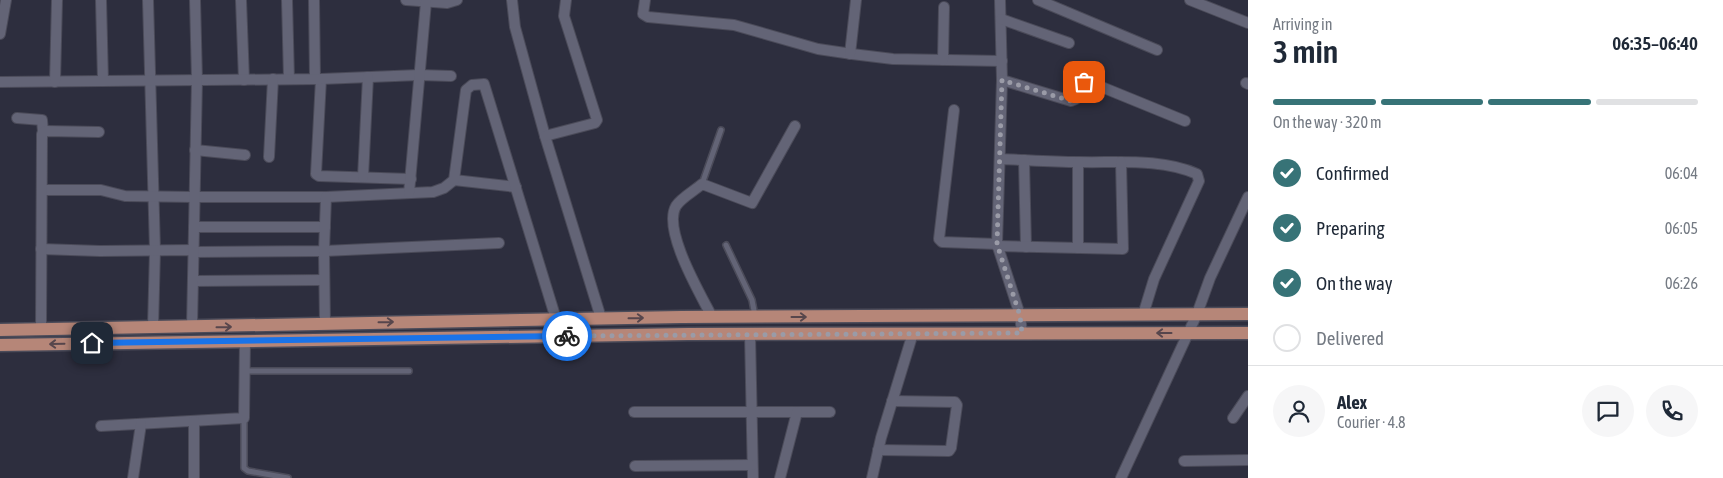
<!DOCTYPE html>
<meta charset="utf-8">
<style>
body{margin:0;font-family:"Asap Condensed",sans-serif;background:#f6f6f7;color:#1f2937;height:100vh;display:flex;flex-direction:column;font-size:19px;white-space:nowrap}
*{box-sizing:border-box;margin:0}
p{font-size:16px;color:#747a83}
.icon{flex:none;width:28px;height:28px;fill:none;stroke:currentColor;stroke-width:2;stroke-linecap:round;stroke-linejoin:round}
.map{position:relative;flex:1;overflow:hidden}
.panel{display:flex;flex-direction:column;background:#fff;width:475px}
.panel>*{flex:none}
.pin{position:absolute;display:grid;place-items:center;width:42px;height:42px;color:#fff;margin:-21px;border-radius:10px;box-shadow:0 2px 8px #0006}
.courier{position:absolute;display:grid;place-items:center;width:50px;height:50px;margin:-25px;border:4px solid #1a73e8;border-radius:50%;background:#fff;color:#222;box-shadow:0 1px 6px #0007}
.overview em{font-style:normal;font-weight:600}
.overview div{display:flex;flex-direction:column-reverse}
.overview{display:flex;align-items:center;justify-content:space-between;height:85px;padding:0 25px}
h1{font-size:32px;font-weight:600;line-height:38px}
.bar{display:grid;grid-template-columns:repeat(4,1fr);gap:8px 5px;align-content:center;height:60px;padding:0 25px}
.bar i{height:6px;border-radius:4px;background:#e0e1e3}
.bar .active{background:#377377}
.bar p{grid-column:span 4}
.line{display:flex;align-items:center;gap:12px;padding:0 25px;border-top:1px solid #e0e1e3}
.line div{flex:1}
.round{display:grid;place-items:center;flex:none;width:52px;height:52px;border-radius:26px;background:#f6f6f7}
ol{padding:0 25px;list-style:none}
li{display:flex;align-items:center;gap:15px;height:55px}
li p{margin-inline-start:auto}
li .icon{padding:5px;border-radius:50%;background:#377377;color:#fff;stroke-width:4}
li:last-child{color:#747a83}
li i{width:28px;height:28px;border:2px solid #e0e1e3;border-radius:50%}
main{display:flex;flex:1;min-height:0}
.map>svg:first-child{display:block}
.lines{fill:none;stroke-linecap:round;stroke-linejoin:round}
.service-casing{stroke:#4b4b59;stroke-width:8}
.minor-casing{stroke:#4b4b59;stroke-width:12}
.primary-casing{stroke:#4b4b59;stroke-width:15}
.service{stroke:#636476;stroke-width:5}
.minor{stroke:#636476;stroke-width:10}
.primary{stroke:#b68678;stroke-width:12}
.oneway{stroke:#57464c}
.done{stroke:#9a9ba7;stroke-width:5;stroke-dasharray:0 9}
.route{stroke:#1a73e8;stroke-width:6}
</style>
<main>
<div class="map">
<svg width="1248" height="478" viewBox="0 0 1248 478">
<rect width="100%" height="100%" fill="#2d2e3e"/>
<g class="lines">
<defs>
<g id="service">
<polyline points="702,184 721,130"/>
<polyline points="726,245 752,300 755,316"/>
<polyline points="245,371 409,371"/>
<polyline points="244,418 244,468 248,471 288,478"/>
</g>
<g id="minor">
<polyline points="101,0 103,81"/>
<polyline points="148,0 155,250 153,328"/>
<polyline points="241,0 244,80"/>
<polyline points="287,0 289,79"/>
<polyline points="314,0 315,79"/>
<polyline points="406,0 447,3 457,0"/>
<polyline points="512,0 515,27 545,136 601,318"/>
<polyline points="645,0 643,14 648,17 734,25 818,49 852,54 893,59 1002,61"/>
<polyline points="1000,0 1002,80 997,244 1020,315 1022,333"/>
<polyline points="1038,0 1157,50"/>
<polyline points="1190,0 1248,23"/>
<polyline points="1001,19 1069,43"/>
<polyline points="0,34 6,0"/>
<polyline points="850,54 856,0"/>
<polyline points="943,60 944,7"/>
<polyline points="321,79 316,174 319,176 411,179"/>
<polyline points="1002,80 1071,101 1076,99 1083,84 1087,81 1185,121"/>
<polyline points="0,82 321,79 419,75 451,76"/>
<polyline points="55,82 57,0"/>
<polyline points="1246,83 1248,84"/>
<polyline points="954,110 939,239 942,242 997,244"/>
<polyline points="17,118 42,120 43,132"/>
<polyline points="545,136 595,123 597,120 564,16 566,0"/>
<polyline points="195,150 245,155"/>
<polyline points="269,157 273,79"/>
<path d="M 1001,159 C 1027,160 1052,162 1078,162 C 1117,163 1161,158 1197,174 L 1199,181 L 1154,279 L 1143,315"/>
<polyline points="1024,160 1026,247"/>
<polyline points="363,177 368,77"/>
<polyline points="454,180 516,187"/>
<polyline points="42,190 101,190 125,196 194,197 326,197 433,192 444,188 454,180 466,90 472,85 484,84 556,319"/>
<polyline points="409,193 426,2"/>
<polyline points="194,227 325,227"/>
<polyline points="997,246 1123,249 1121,162"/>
<polyline points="1078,248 1078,162"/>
<polyline points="41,249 100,251 193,250 194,252 324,251 499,243"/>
<polyline points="193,281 324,280"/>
<path d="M 712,317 C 701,295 662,230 676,206 C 681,198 694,191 702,184 L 752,203 L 795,126"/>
<polyline points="325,324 324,251 326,197"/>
<polyline points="192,327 197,80 195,0"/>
<polyline points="41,330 42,134 45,131 99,132"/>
<polyline points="750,334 753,478"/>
<polyline points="634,412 830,412"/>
<polyline points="1233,418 1248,396"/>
<polyline points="101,426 244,418 245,341"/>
<polyline points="878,450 949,451 951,448 957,405 955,402 892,401"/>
<polyline points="1184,461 1248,460"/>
<polyline points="635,466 752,465"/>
<polyline points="133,478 141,424"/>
<polyline points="194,478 194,421"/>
<polyline points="780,478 797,412"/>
<polyline points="872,478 881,438 913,333"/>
<polyline points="1121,478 1197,314 1210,278 1248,197"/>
</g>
<g id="primary">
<polyline points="0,330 681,317 1248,314"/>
<polyline points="0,345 688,334 1248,333"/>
</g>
</defs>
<use href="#service" class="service-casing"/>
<use href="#minor" class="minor-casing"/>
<use href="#primary" class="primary-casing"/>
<use href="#service" class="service"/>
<use href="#minor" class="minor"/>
<use href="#primary" class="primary"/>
</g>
<defs><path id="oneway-shaft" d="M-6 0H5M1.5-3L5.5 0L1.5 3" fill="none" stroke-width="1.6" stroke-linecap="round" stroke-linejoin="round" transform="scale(1.25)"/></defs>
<g class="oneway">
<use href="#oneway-shaft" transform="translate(799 317)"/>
<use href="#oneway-shaft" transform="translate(636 318) rotate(-1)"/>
<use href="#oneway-shaft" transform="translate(386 322) rotate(-1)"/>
<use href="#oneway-shaft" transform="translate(224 327) rotate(-1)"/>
<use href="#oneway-shaft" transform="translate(1164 333) rotate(-180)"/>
<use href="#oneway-shaft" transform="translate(57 344) rotate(179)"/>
</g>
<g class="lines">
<polyline class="done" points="567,336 1022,333 1020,316 997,244 1002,80 1071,101 1076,99 1084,82"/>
<polyline class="route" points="92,343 567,336"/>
</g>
</svg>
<div class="pin" style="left:1084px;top:82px;background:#ea580c"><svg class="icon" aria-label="bag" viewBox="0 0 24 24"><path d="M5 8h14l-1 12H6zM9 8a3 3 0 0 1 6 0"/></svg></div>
<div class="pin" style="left:92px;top:343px;background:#1f2937"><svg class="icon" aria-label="home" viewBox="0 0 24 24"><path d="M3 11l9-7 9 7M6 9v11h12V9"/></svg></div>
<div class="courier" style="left:567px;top:336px"><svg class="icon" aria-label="bike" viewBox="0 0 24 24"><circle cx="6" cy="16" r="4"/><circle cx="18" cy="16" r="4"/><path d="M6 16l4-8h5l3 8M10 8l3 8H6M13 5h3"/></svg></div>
</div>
<section class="panel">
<div class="overview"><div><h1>3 min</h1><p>Arriving in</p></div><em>06:35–06:40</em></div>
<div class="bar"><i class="active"></i><i class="active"></i><i class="active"></i><i></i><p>On the way · 320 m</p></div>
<ol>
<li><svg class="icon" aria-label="check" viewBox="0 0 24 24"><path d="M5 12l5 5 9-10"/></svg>Confirmed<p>06:04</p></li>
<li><svg class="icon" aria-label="check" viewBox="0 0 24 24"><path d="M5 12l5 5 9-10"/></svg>Preparing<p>06:05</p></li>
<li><svg class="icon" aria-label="check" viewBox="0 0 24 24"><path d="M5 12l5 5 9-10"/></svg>On the way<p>06:26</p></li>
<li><i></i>Delivered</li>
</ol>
<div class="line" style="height:90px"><a class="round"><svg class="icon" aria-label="person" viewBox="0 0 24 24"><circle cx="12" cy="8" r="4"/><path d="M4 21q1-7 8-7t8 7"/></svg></a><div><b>Alex</b><p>Courier · 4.8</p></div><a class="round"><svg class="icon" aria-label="chat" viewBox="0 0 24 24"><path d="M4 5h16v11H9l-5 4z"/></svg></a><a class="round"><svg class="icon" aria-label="phone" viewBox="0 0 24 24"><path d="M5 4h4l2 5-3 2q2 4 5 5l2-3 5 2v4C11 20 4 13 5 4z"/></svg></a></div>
</section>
</main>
